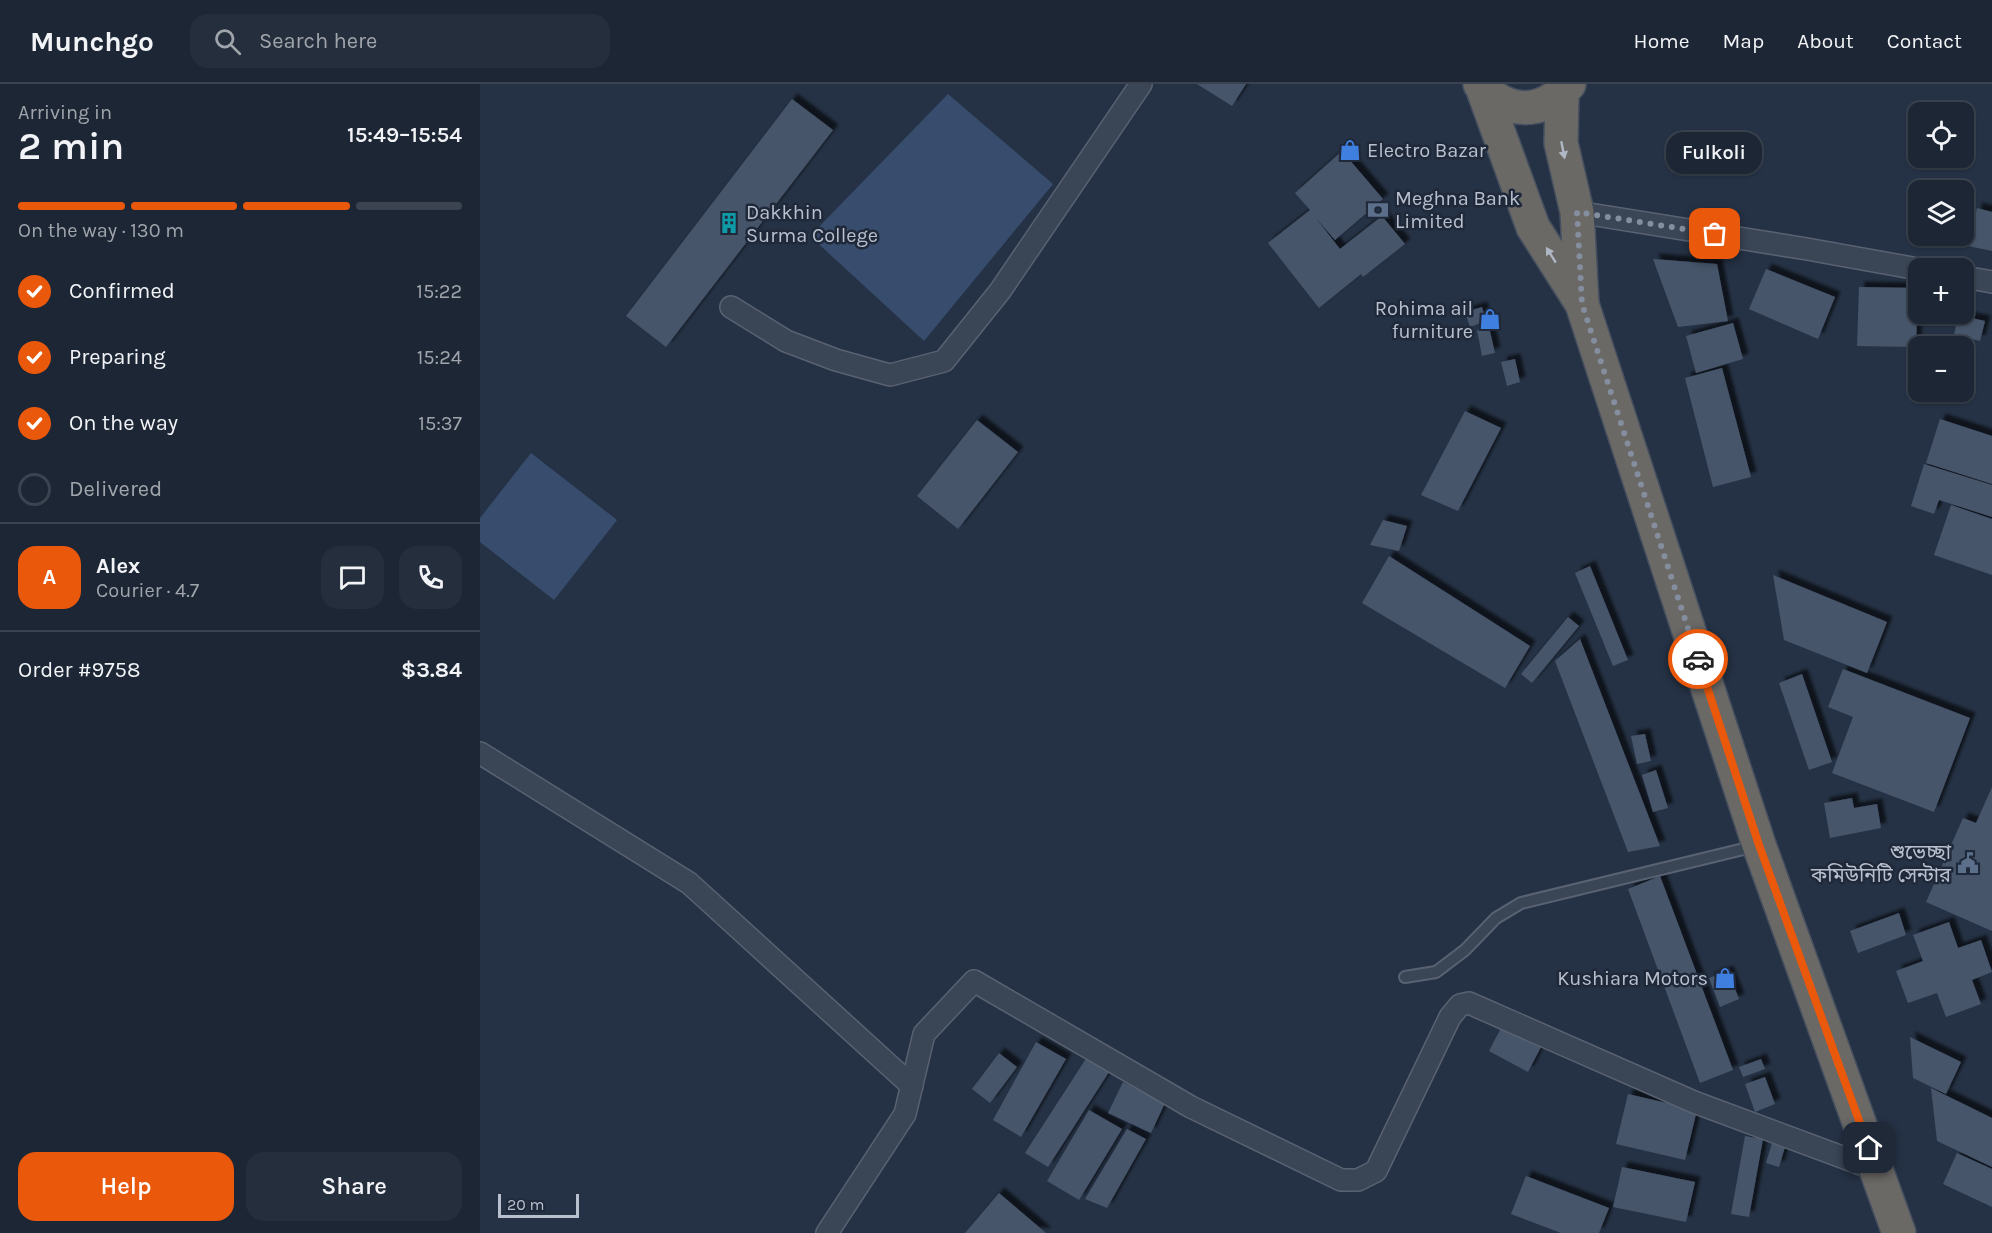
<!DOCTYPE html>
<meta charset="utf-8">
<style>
body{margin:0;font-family:Karla,"Noto Sans Bengali",sans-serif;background:#252e3c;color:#f1f3f6;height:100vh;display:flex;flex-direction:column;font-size:22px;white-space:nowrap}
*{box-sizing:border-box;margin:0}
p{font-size:20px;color:#a0a5ac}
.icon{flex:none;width:33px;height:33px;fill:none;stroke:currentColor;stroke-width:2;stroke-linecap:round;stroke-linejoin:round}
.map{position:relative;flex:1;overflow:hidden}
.drawer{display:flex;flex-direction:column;background:#1c2634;width:480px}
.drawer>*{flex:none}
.controls{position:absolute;left:1428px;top:18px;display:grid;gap:12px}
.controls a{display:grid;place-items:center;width:66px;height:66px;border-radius:12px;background:#1c2634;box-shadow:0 2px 4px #0004,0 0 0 2px #3a434f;font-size:30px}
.scale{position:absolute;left:18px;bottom:15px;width:81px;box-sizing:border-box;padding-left:6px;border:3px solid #b8c0ce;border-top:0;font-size:16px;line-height:21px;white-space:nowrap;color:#b8c0ce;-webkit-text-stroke:4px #1f293a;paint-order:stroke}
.pin{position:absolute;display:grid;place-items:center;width:51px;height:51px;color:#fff;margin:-26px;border-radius:12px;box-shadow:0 3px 9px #0006}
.courier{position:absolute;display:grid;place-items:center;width:60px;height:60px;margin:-30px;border:4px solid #ea580c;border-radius:50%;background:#fff;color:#222;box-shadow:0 2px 8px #0007}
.bubble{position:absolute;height:42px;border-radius:18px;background:#1c2634;box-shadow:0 2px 4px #0004,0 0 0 2px #3a434f;font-size:20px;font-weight:600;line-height:42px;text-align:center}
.head em{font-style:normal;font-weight:600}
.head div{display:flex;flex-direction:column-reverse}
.head{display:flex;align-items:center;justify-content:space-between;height:102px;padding:0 18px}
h1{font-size:39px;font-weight:600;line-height:45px}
.bar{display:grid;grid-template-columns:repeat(4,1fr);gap:9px 6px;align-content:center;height:72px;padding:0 18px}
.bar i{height:8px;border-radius:4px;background:#3a434f}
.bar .active{background:#ea580c}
.bar p{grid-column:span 4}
.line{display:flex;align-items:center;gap:15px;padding:0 18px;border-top:2px solid #3a434f}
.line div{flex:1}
.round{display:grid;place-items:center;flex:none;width:63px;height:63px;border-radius:18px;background:#252e3c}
ol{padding:0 18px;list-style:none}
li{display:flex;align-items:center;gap:18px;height:66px}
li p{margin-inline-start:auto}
li .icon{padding:6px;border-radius:50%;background:#ea580c;color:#fff;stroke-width:4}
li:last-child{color:#a0a5ac}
li i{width:33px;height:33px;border:3px solid #3a434f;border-radius:50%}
.button{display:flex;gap:12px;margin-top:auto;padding:12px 18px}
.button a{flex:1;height:69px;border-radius:18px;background:#ea580c;color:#fff;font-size:24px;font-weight:600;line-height:69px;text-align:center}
.button a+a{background:#252e3c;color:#f1f3f6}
header{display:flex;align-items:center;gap:36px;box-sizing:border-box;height:84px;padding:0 30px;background:#1c2634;border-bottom:2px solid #3a434f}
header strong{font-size:28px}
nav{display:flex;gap:33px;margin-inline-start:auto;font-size:21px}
.search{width:420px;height:54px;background:#252e3c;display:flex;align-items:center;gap:15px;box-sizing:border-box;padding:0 21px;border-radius:18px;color:#a0a5ac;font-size:22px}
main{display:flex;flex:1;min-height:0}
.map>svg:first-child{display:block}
.water{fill:#384d6d}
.building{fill:#47546a;filter:url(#shadow)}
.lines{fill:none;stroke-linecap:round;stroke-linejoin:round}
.service-casing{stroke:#596272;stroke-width:14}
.minor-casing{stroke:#596272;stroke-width:24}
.trunk-casing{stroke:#454f5f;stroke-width:36}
.service{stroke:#3a4555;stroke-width:10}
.minor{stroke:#3a4555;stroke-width:21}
.trunk{stroke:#6a6966;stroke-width:33}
.oneway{fill:#b0b7c4}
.done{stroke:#858e9e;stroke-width:6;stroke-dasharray:0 10.8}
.route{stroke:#ea580c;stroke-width:8}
.labels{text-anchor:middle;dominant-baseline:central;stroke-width:5;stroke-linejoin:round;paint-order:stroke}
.poi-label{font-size:20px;fill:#b8c0ce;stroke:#1f293a;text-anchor:start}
</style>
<header>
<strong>Munchgo</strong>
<div class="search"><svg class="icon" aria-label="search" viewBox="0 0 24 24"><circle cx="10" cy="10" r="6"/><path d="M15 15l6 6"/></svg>Search here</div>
<nav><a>Home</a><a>Map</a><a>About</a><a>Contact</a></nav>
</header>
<main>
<section class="drawer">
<div class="head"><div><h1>2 min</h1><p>Arriving in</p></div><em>15:49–15:54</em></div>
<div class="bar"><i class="active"></i><i class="active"></i><i class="active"></i><i></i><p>On the way · 130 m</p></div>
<ol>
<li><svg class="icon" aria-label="check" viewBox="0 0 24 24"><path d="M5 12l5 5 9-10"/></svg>Confirmed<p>15:22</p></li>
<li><svg class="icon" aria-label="check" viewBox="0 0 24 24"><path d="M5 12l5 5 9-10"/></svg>Preparing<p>15:24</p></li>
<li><svg class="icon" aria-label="check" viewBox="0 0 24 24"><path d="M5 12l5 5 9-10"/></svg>On the way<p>15:37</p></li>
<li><i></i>Delivered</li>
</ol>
<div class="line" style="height:108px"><b class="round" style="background:#ea580c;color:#fff">A</b><div><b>Alex</b><p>Courier · 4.7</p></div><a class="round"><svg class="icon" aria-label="chat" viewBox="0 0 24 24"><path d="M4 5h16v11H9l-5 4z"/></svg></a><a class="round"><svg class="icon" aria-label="phone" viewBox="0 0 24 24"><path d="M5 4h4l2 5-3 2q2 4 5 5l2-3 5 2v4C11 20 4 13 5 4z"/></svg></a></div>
<div class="line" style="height:78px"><div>Order #9758</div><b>$3.84</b></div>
<div class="button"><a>Help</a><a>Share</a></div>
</section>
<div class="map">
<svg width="1512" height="1149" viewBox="0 0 1512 1149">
<defs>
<filter id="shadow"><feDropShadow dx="5.5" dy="-5.5" stdDeviation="1.5" flood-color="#0009"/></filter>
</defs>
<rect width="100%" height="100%" fill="#253245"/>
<g class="water">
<polygon points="468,10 573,100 444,257 330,152"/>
<polygon points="51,369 137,436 74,516 0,458 0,434"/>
</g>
<g class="building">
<polygon points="717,0 766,0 752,22"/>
<polygon points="312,15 353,46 186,263 146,232"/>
<polygon points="1204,61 1232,62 1232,81 1204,81"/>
<polygon points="862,67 903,115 855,156 835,133 860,165 902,132 925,160 883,193 881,190 839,224 788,159 830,126 815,109"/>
<polygon points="1497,124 1512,128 1512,167 1488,162"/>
<polygon points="1173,175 1237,180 1248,237 1198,243"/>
<polygon points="1286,185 1355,213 1338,255 1269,225"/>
<polygon points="1379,203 1438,204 1436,263 1377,262"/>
<polygon points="1002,223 1006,237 990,243 985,228"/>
<polygon points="1478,231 1505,237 1500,257 1474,251"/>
<polygon points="1253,239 1263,275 1216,289 1206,252"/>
<polygon points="1009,243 1015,269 1002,272 997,246"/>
<polygon points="1035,275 1040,298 1027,302 1021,278"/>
<polygon points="1242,284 1271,393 1233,403 1205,294"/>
<polygon points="985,327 1021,344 978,427 941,411"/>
<polygon points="1460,335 1512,352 1512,400 1446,379"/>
<polygon points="497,336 538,368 478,445 437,412"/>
<polygon points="1444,380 1512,401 1512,433 1459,416 1454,430 1431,422"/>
<polygon points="1471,421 1512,435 1512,491 1454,471"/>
<polygon points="903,436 927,442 919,467 890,461"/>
<polygon points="909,472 1050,562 1025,604 882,519"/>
<polygon points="1110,482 1148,576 1133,582 1095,489"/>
<polygon points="1293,491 1407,538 1387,589 1304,556"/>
<polygon points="1088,533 1099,542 1052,599 1041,590"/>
<polygon points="1100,555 1180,762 1148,768 1075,577"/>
<polygon points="1363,585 1490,634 1454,728 1352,689 1373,633 1348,623"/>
<polygon points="1322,590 1352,678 1329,686 1299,599"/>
<polygon points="1165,650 1171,677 1157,680 1151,652"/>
<polygon points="1176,686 1188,724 1173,728 1162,691"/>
<polygon points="1512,703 1512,847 1446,818 1483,734 1496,739"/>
<polygon points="1372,714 1374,724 1397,720 1401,744 1350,754 1344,719"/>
<polygon points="1180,792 1253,986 1220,999 1148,805"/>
<polygon points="1419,829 1426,851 1378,869 1370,847"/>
<polygon points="1469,838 1478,864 1501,856 1512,888 1492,896 1501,920 1466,933 1457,909 1428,919 1416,887 1443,877 1433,851"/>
<polygon points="1248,887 1259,915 1240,923 1229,894"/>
<polygon points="1022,942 1061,963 1048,988 1009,967"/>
<polygon points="1430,953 1481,978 1466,1010 1433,994"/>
<polygon points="556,958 586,975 541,1053 513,1036"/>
<polygon points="519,969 537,983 510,1019 492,1005"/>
<polygon points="607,973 629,988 568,1083 545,1069"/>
<polygon points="1281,975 1285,985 1263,993 1259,983"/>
<polygon points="1285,993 1295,1020 1275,1028 1265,1000"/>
<polygon points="643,998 685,1019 671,1049 628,1029"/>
<polygon points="1451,1004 1512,1034 1512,1083 1457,1057"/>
<polygon points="1148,1010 1217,1026 1205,1076 1136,1060"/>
<polygon points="609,1026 642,1045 599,1116 567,1097"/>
<polygon points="647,1045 666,1055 627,1124 605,1115"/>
<polygon points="1265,1052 1283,1055 1269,1133 1251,1130"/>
<polygon points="1292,1059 1305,1063 1299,1083 1286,1079"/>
<polygon points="1477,1069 1512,1085 1512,1123 1463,1100"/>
<polygon points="1142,1083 1215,1098 1206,1138 1133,1123"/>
<polygon points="1046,1092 1129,1124 1119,1149 1081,1149 1031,1130"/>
<polygon points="519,1109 566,1149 485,1149"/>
</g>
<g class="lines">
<defs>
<polyline id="service" points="925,893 956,888 985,866 1016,834 1041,819 1276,762"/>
<g id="minor">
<polyline points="1097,128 1327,165 1438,185"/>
<polyline points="1484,193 1512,198"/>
<polyline points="251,223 306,257 356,276 410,291 464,277 520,207 661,0"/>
<polyline points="0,669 209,799 432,1002"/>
<polyline points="347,1149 425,1030 444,950 494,897 711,1023 861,1096 878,1096 896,1087 970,933 980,921 989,919 1214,1018 1397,1086"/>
</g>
<g id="trunk">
<path d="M 1000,0 C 1026,31 1063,32 1089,0"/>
<polyline points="1001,0 1053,143 1102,220 1279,761 1419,1149"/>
<polyline points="1082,8 1081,59 1097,128 1102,219"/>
</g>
</defs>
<use href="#service" class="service-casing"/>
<use href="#minor" class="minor-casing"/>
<use href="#trunk" class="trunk-casing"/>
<use href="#service" class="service"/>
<use href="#minor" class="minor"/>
<use href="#trunk" class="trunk"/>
</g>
<defs><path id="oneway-solid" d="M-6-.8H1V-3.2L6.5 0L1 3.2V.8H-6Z" transform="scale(1.5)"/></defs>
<g class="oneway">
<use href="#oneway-solid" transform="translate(1083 66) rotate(79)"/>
<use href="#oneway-solid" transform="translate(1071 171) rotate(-122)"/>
</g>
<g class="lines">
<polyline class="done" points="1218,575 1102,220 1097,128 1235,150"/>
<polyline class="route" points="1218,575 1279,761 1389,1064"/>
</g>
<defs>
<symbol id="shop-bare" viewBox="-9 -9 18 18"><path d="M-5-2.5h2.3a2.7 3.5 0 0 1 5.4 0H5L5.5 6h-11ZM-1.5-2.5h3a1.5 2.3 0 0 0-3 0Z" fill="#3f7fe0" stroke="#1f293a" stroke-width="2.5" paint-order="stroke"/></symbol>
<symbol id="bank-bare" viewBox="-9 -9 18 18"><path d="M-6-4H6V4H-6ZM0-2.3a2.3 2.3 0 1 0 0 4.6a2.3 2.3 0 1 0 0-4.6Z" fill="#5c6f8a" stroke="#1f293a" stroke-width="2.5" paint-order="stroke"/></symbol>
<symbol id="building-bare" viewBox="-9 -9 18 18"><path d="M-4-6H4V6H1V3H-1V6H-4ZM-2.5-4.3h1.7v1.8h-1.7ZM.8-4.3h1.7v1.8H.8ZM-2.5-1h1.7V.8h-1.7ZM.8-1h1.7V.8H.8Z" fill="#0f9aa8" stroke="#1f293a" stroke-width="2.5" paint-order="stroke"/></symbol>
<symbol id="civic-bare" viewBox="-9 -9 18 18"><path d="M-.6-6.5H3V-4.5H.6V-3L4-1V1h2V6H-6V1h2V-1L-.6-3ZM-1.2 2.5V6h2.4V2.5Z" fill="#5c6f8a" stroke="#1f293a" stroke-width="2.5" paint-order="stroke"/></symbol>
</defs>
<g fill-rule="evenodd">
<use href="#shop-bare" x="855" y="51" width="30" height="30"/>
<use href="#bank-bare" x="883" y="111" width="30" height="30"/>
<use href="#building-bare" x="234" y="124" width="30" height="30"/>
<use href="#shop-bare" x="995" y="220" width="30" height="30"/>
<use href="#civic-bare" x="1473" y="764" width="30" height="30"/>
<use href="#shop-bare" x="1230" y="879" width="30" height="30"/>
</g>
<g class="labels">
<g class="poi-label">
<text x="887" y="66">Electro Bazar</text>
<text x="915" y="114">Meghna Bank<tspan x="915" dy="23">Limited</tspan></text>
<text x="266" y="128">Dakkhin<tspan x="266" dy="23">Surma College</tspan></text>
<text x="993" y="224" text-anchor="end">Rohima ail<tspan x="993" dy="23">furniture</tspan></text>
<text x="1471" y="768" text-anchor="end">শুভেচ্ছা<tspan x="1471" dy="23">কমিউনিটি সেন্টার</tspan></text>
<text x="1228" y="894" text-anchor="end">Kushiara Motors</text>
</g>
</g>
</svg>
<div class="controls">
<a><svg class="icon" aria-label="locate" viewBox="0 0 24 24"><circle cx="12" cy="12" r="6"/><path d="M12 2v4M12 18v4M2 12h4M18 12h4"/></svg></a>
<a><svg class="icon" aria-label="layers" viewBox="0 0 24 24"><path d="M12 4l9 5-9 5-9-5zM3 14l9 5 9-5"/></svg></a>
<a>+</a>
<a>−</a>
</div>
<div class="scale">20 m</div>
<div class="pin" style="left:1235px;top:150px;background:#ea580c"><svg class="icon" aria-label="bag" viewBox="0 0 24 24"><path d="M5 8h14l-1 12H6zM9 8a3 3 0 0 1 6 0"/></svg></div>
<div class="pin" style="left:1389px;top:1064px;background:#1f2937"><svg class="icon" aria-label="home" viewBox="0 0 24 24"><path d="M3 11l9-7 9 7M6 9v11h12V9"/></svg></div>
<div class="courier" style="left:1218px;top:575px"><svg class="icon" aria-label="car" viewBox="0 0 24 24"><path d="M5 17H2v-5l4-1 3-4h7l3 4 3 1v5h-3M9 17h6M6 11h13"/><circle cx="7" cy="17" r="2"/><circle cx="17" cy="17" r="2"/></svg></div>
<div class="bubble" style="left:1186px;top:48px;width:96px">Fulkoli</div>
</div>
</main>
